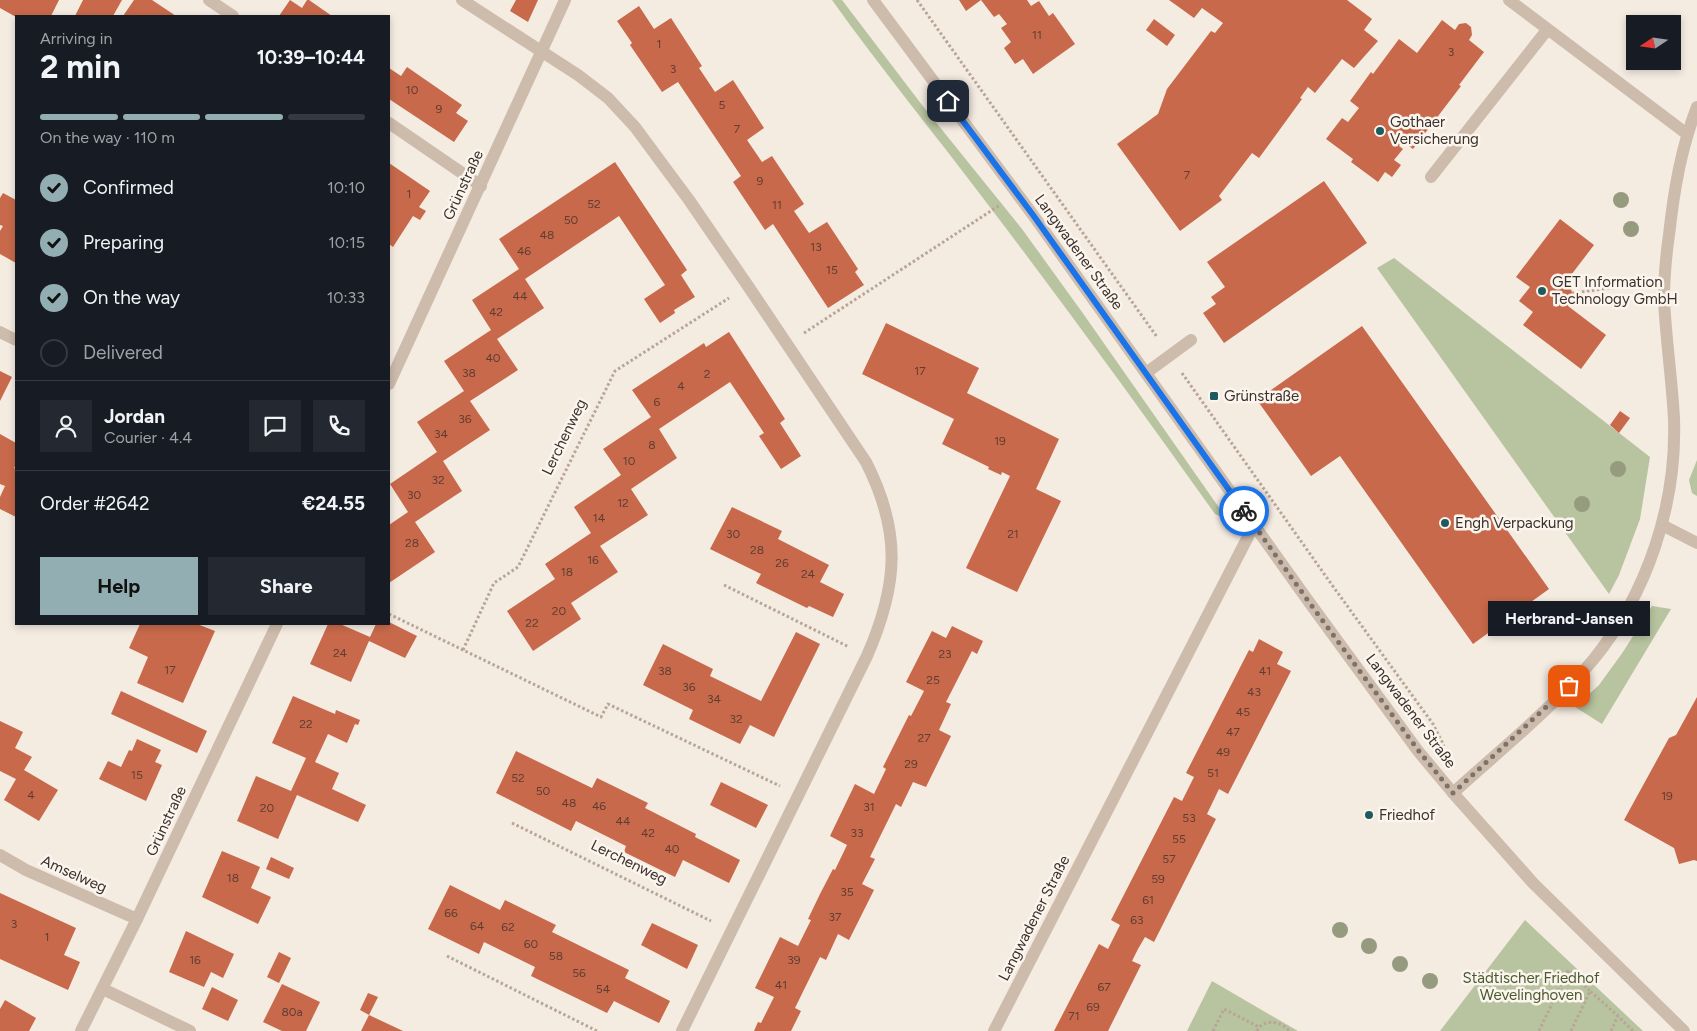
<!DOCTYPE html>
<meta charset="utf-8">
<style>
body{margin:0;font-family:Figtree,sans-serif;background:#242831;color:#f1f3f6;height:100vh;display:flex;flex-direction:column;font-size:19px;white-space:nowrap}
*{box-sizing:border-box;margin:0}
p{font-size:16px;color:#9ea1a6}
.icon{flex:none;width:28px;height:28px;fill:none;stroke:currentColor;stroke-width:2;stroke-linecap:round;stroke-linejoin:round}
.map{position:relative;flex:1;overflow:hidden}
.sheet{position:absolute;left:15px;top:15px;width:375px;height:610px;display:flex;flex-direction:column;background:#171b24;border-radius:0px;box-shadow:0 2px 8px #0003}
.sheet>*{flex:none}
.needle{width:32px;rotate:257deg}
.fabs{position:absolute;left:1626px;top:15px;display:grid;gap:10px}
.fabs a{display:grid;place-items:center;width:55px;height:55px;border-radius:0px;background:#171b24;box-shadow:0 2px 8px #0003;font-size:25px}
.pin{position:absolute;display:grid;place-items:center;width:42px;height:42px;color:#fff;margin:-21px;border-radius:10px;box-shadow:0 2px 8px #0006}
.courier{position:absolute;display:grid;place-items:center;width:50px;height:50px;margin:-25px;border:4px solid #1a73e8;border-radius:50%;background:#fff;color:#222;box-shadow:0 1px 6px #0007}
.bubble{position:absolute;height:35px;border-radius:0px;background:#171b24;box-shadow:0 2px 8px #0003;font-size:16px;font-weight:700;line-height:35px;text-align:center}
.summary em{font-style:normal;font-weight:700}
.summary div{display:flex;flex-direction:column-reverse}
.summary{display:flex;align-items:center;justify-content:space-between;height:85px;padding:0 25px}
h1{font-size:32px;font-weight:700;line-height:38px}
.bar{display:grid;grid-template-columns:repeat(4,1fr);gap:8px 5px;align-content:center;height:60px;padding:0 25px}
.bar i{height:6px;border-radius:4px;background:#363941}
.bar .active{background:#92aeb2}
.bar p{grid-column:span 4}
.line{display:flex;align-items:center;gap:12px;padding:0 25px;border-top:1px solid #363941}
.line div{flex:1}
.round{display:grid;place-items:center;flex:none;width:52px;height:52px;border-radius:0px;background:#242831}
ol{padding:0 25px;list-style:none}
li{display:flex;align-items:center;gap:15px;height:55px}
li p{margin-inline-start:auto}
li .icon{padding:5px;border-radius:50%;background:#92aeb2;color:#111;stroke-width:4}
li:last-child{color:#9ea1a6}
li i{width:28px;height:28px;border:2px solid #363941;border-radius:50%}
.button{display:flex;gap:10px;margin-top:auto;padding:10px 25px}
.button a{flex:1;height:58px;border-radius:0px;background:#92aeb2;color:#111;font-size:20px;font-weight:700;line-height:58px;text-align:center}
.button a+a{background:#242831;color:#f1f3f6}
.map>svg:first-child{display:block}
.green{fill:#b8c4a0}
.building{fill:#c8694b}
.lines{fill:none;stroke-linecap:round;stroke-linejoin:round}
.path{stroke:#b9a596;stroke-width:3;stroke-dasharray:2.5 2.5;stroke-linecap:butt}
.lane{stroke:#cdbbac;stroke-width:12}
.street{stroke:#cdbbac;stroke-width:12}
.tree{fill:#969b7f}
.done{stroke:#7c716b;stroke-width:5;stroke-dasharray:0 9}
.route{stroke:#1a73e8;stroke-width:6}
.poi-dot{fill:#1f5a5e;stroke:#fbf5ee;stroke-width:2}
.labels{text-anchor:middle;dominant-baseline:central;stroke-width:5;stroke-linejoin:round;paint-order:stroke}
.number-label{font-size:12px;fill:#5e3e33}
.poi-label{font-size:15px;fill:#3b302b;stroke:#fbf5ee;text-anchor:start}
.street-label{font-size:15px;fill:#3b302b;stroke:#fbf5ee}
.park-label{font-size:15px;fill:#4a5a2e;stroke:#fbf5ee}
</style>
<div class="map">
<svg width="1697" height="1031" viewBox="0 0 1697 1031">
<rect width="100%" height="100%" fill="#f4ebe1"/>
<g class="green">
<path d="M 832,0 L 842,0 L 922,105 L 1022,229 L 1082,312 L 1227,519 L 1215,514 C 1140,409 1064,304 986,202 C 935,134 881,69 832,0 Z"/>
<polygon points="1394,258 1650,457 1640,519 1619,575 1609,594 1377,268"/>
<polygon points="1697,460 1697,496 1692,493 1689,480"/>
<polygon points="1652,606 1671,609 1602,724 1575,707 1599,685 1623,652"/>
<polygon points="1525,920 1643,1031 1440,1031"/>
<polygon points="1212,981 1298,1031 1187,1031"/>
</g>
<g class="building">
<polygon points="0,0 59,0 51,16 16,17 0,8"/>
<polygon points="83,0 122,0 113,16 75,16"/>
<polygon points="134,0 152,0 176,16 123,16"/>
<polygon points="290,0 302,8 307,0 309,0 332,16 279,16"/>
<polygon points="516,0 538,0 528,22 510,11"/>
<polygon points="959,0 1027,0 1031,6 1039,1 1049,16 1053,13 1075,44 1033,74 1023,59 1015,64 1004,48 1011,42 1001,28 1007,24 999,14 994,17 981,0 966,11"/>
<polygon points="1169,0 1347,0 1372,19 1364,30 1378,41 1354,68 1342,59 1315,93 1308,87 1300,98 1302,99 1259,158 1252,153 1219,196 1222,200 1180,231 1117,144 1158,114 1167,89 1211,31 1215,33 1223,23 1202,8 1194,18"/>
<polygon points="639,6 654,29 671,18 702,66 699,68 715,92 733,80 764,128 747,140 762,162 772,156 804,204 794,211 809,233 827,222 858,269 855,272 864,285 828,308 773,224 765,230 733,182 741,176 678,82 662,92 630,45 632,43 617,21"/>
<polygon points="1154,19 1175,35 1167,46 1146,30"/>
<polygon points="1442,20 1455,30 1459,24 1466,23 1471,27 1472,35 1469,40 1484,52 1459,85 1461,86 1413,149 1402,141 1399,146 1403,149 1394,160 1401,165 1392,177 1385,172 1378,182 1351,162 1353,159 1326,139 1342,118 1348,122 1359,108 1350,101 1371,72 1373,74 1399,39 1417,53"/>
<polygon points="407,67 462,105 456,113 468,121 454,142 389,99 389,68 401,76"/>
<polygon points="615,162 687,270 681,275 695,297 674,310 675,313 660,323 644,299 665,285 619,216 525,279 544,308 497,339 518,370 470,401 490,430 443,461 462,491 415,522 435,552 389,583 389,525 408,512 390,484 437,452 417,422 464,391 444,361 491,330 472,300 519,269 499,239"/>
<polygon points="389,163 430,191 419,207 426,211 420,220 413,216 393,247 389,244"/>
<polygon points="1324,181 1367,243 1224,343 1203,313 1216,304 1211,297 1225,287 1207,262"/>
<polygon points="3,193 16,200 16,263 0,254 0,231 3,226 0,225 0,198"/>
<polygon points="1560,219 1594,245 1565,283 1571,288 1573,298 1568,306 1606,335 1581,369 1523,325 1533,312 1519,301 1530,287 1516,277"/>
<polygon points="886,323 979,368 967,393 1059,439 1036,489 1061,501 1017,592 966,568 1010,476 1002,472 1001,475 988,469 989,467 942,444 954,419 862,374"/>
<polygon points="1362,326 1549,589 1473,644 1340,456 1311,476 1257,400"/>
<polygon points="729,332 785,419 780,423 801,456 781,469 759,436 764,433 730,382 659,429 677,458 631,489 648,515 600,546 618,572 571,603 581,619 533,651 507,611 555,579 545,564 591,533 574,507 621,475 603,449 651,417 632,390 704,343 706,347"/>
<polygon points="0,371 12,377 0,401"/>
<polygon points="1620,411 1630,418 1619,433 1610,425"/>
<polygon points="0,434 16,443 16,465 14,468 16,469 16,517 0,509 0,497 5,486 0,484"/>
<polygon points="732,507 782,531 778,539 829,565 820,582 844,594 833,617 809,606 807,608 756,583 761,574 710,549"/>
<polygon points="389,622 417,636 405,658 369,641 351,682 310,664 328,624 340,624 370,637 376,624 389,624"/>
<polygon points="140,624 197,624 215,631 183,703 137,683 148,657 129,648"/>
<polygon points="952,626 983,641 977,654 972,651 946,702 951,704 939,730 951,736 926,787 913,782 901,807 896,804 870,857 875,859 862,884 874,890 849,940 838,934 826,960 820,957 795,1008 801,1011 791,1031 754,1031 758,1022 761,1023 774,997 755,988 780,937 798,946 811,920 808,919 820,894 833,869 835,870 847,845 830,836 855,784 874,794 886,769 883,767 909,715 911,716 924,691 906,682 932,631 946,638"/>
<polygon points="796,632 820,644 774,737 750,725 740,744 689,719 693,710 643,685 663,644 713,669 710,676 761,701"/>
<polygon points="1259,639 1283,652 1277,664 1291,671 1228,794 1219,789 1207,814 1216,819 1154,942 1145,937 1138,949 1132,961 1141,965 1108,1031 1054,1031 1099,944 1108,949 1120,925 1111,920 1174,797 1182,801 1194,777 1186,773 1249,650 1253,652"/>
<polygon points="121,691 207,731 197,753 111,714"/>
<polygon points="293,696 335,714 336,710 360,720 358,725 355,724 347,743 328,734 315,762 339,773 332,789 366,805 358,822 297,795 278,839 237,821 256,776 291,791 306,758 272,743"/>
<polygon points="1697,697 1697,861 1694,860 1679,864 1674,848 1624,820 1669,738 1676,735"/>
<polygon points="0,721 23,732 15,748 32,757 24,770 58,790 39,821 4,800 16,779 0,771"/>
<polygon points="137,739 161,750 155,762 162,765 146,801 99,779 108,761 121,767 129,750 132,751"/>
<polygon points="516,751 592,788 597,778 648,803 645,808 696,834 695,837 740,860 729,883 683,860 675,877 624,852 626,846 576,821 571,831 496,793"/>
<polygon points="721,782 768,805 756,828 710,805"/>
<polygon points="222,851 260,867 251,888 271,897 258,924 202,897"/>
<polygon points="271,857 294,868 289,879 266,869"/>
<polygon points="450,885 500,910 505,900 556,925 552,932 629,970 625,978 670,1001 659,1023 614,1001 607,1013 531,976 535,967 484,942 479,954 428,929"/>
<polygon points="0,893 76,928 64,955 80,962 68,990 0,959"/>
<polygon points="652,923 698,945 687,969 641,945"/>
<polygon points="186,931 234,954 223,978 211,972 204,987 169,972"/>
<polygon points="279,952 291,958 279,983 267,977"/>
<polygon points="282,984 320,1002 306,1031 282,1031 263,1022"/>
<polygon points="212,987 238,1000 228,1021 202,1009"/>
<polygon points="368,993 378,997 369,1015 403,1031 361,1031 369,1015 360,1010"/>
<polygon points="5,1000 36,1018 29,1031 0,1031 0,1009"/>
</g>
<g class="lines">
<g class="path">
<polyline points="917,0 1157,337"/>
<polyline points="1572,293 1643,284"/>
<polyline points="804,333 1000,205"/>
<polyline points="1182,373 1332,585 1433,724 1444,746"/>
<polyline points="724,585 849,647"/>
<polyline points="389,614 601,717 608,704 780,786"/>
<polyline points="463,650 494,583 518,567 615,371 729,298"/>
<polyline points="512,823 711,921"/>
<polyline points="447,956 597,1031"/>
<polyline points="1213,1031 1224,1009 1259,1027"/>
<path d="M 1257,1031 C 1263,1018 1282,1021 1289,1031"/>
<polyline points="1539,1031 1568,970 1590,991"/>
<polyline points="1571,1031 1590,991 1618,1016"/>
<polyline points="1611,1031 1618,1016 1633,1031"/>
</g>
<g class="lane">
<polyline points="1431,177 1547,30"/>
<polyline points="1146,373 1191,340"/>
<polyline points="1662,525 1697,543"/>
</g>
<g class="street">
<polyline points="209,0 233,16"/>
<path d="M 462,0 L 578,75 L 608,98 L 635,127 L 689,200 L 748,286 L 866,462 C 902,533 898,585 867,656 L 682,1031"/>
<polyline points="873,0 1033,215 1309,602 1418,751 1453,793 1533,883 1684,1031"/>
<polyline points="1509,0 1687,134"/>
<polyline points="389,123 481,186"/>
<polyline points="0,332 16,340"/>
<polyline points="389,384 565,0"/>
<path d="M 1453,793 C 1500,750 1552,709 1593,660 C 1647,594 1677,505 1674,419 C 1672,380 1666,340 1664,300 C 1664,278 1666,256 1669,235 C 1674,190 1681,148 1697,107"/>
<polyline points="0,855 26,870 137,919"/>
<polyline points="103,989 190,1031"/>
<polyline points="81,1031 137,919 277,624"/>
<polyline points="994,1031 1254,525"/>
</g>
</g>
<g class="tree">
<circle cx="1621" cy="200" r="8"/>
<circle cx="1631" cy="229" r="8"/>
<circle cx="1618" cy="469" r="8"/>
<circle cx="1582" cy="504" r="8"/>
<circle cx="1340" cy="930" r="8"/>
<circle cx="1369" cy="946" r="8"/>
<circle cx="1400" cy="964" r="8"/>
<circle cx="1430" cy="981" r="8"/>
</g>
<g class="lines">
<polyline class="done" points="1244,511 1309,602 1418,750 1453,793 1569,686"/>
<polyline class="route" points="948,101 1033,215 1244,511"/>
</g>
<g class="poi-dot">
<circle cx="1380" cy="131" r="5"/>
<circle cx="1542" cy="291" r="5"/>
<rect x="1209" y="391" width="10" height="10" rx="2.5"/>
<circle cx="1445" cy="523" r="5"/>
<circle cx="1369" cy="815" r="5"/>
</g>
<g class="labels">
<g class="number-label">
<text x="1037" y="35">11</text>
<text x="659" y="44">1</text>
<text x="1451" y="52">3</text>
<text x="673" y="69">3</text>
<text x="412" y="90">10</text>
<text x="722" y="105">5</text>
<text x="439" y="109">9</text>
<text x="737" y="129">7</text>
<text x="1187" y="175">7</text>
<text x="760" y="181">9</text>
<text x="409" y="194">1</text>
<text x="594" y="204">52</text>
<text x="777" y="205">11</text>
<text x="571" y="220">50</text>
<text x="547" y="235">48</text>
<text x="816" y="247">13</text>
<text x="524" y="251">46</text>
<text x="832" y="270">15</text>
<text x="520" y="296">44</text>
<text x="496" y="312">42</text>
<text x="493" y="358">40</text>
<text x="920" y="371">17</text>
<text x="469" y="373">38</text>
<text x="707" y="374">2</text>
<text x="681" y="386">4</text>
<text x="657" y="402">6</text>
<text x="465" y="419">36</text>
<text x="441" y="434">34</text>
<text x="1000" y="441">19</text>
<text x="652" y="445">8</text>
<text x="629" y="461">10</text>
<text x="438" y="480">32</text>
<text x="414" y="495">30</text>
<text x="623" y="503">12</text>
<text x="599" y="518">14</text>
<text x="733" y="534">30</text>
<text x="1013" y="534">21</text>
<text x="412" y="543">28</text>
<text x="757" y="550">28</text>
<text x="593" y="560">16</text>
<text x="782" y="563">26</text>
<text x="567" y="572">18</text>
<text x="808" y="574">24</text>
<text x="559" y="611">20</text>
<text x="532" y="623">22</text>
<text x="340" y="653">24</text>
<text x="945" y="654">23</text>
<text x="170" y="670">17</text>
<text x="665" y="671">38</text>
<text x="1265" y="671">41</text>
<text x="933" y="680">25</text>
<text x="689" y="687">36</text>
<text x="1254" y="692">43</text>
<text x="714" y="699">34</text>
<text x="1243" y="712">45</text>
<text x="736" y="719">32</text>
<text x="306" y="724">22</text>
<text x="1233" y="732">47</text>
<text x="924" y="738">27</text>
<text x="1223" y="752">49</text>
<text x="911" y="764">29</text>
<text x="1213" y="773">51</text>
<text x="137" y="775">15</text>
<text x="518" y="778">52</text>
<text x="543" y="791">50</text>
<text x="31" y="795">4</text>
<text x="1667" y="796">19</text>
<text x="569" y="803">48</text>
<text x="599" y="806">46</text>
<text x="869" y="807">31</text>
<text x="267" y="808">20</text>
<text x="1189" y="818">53</text>
<text x="623" y="821">44</text>
<text x="648" y="833">42</text>
<text x="857" y="833">33</text>
<text x="1179" y="839">55</text>
<text x="672" y="849">40</text>
<text x="1169" y="859">57</text>
<text x="233" y="878">18</text>
<text x="1158" y="879">59</text>
<text x="847" y="892">35</text>
<text x="1148" y="900">61</text>
<text x="451" y="913">66</text>
<text x="835" y="917">37</text>
<text x="1137" y="920">63</text>
<text x="14" y="924">3</text>
<text x="477" y="926">64</text>
<text x="508" y="927">62</text>
<text x="47" y="937">1</text>
<text x="531" y="944">60</text>
<text x="556" y="956">58</text>
<text x="195" y="960">16</text>
<text x="794" y="960">39</text>
<text x="579" y="973">56</text>
<text x="781" y="985">41</text>
<text x="1104" y="987">67</text>
<text x="603" y="989">54</text>
<text x="1093" y="1007">69</text>
<text x="292" y="1012">80a</text>
<text x="1074" y="1016">71</text>
</g>
<g class="poi-label">
<text x="1390" y="122">Gothaer<tspan x="1390" dy="17">Versicherung</tspan></text>
<text x="1552" y="282">GET Information<tspan x="1552" dy="17">Technology GmbH</tspan></text>
<text x="1224" y="396">Grünstraße</text>
<text x="1455" y="523">Engh Verpackung</text>
<text x="1379" y="815">Friedhof</text>
</g>
<g class="street-label">
<text transform="translate(463 185) rotate(-65)">Grünstraße</text>
<text transform="translate(1079 252) rotate(54)">Langwadener Straße</text>
<text transform="translate(564 437) rotate(-64)">Lerchenweg</text>
<text transform="translate(1411 711) rotate(53)">Langwadener Straße</text>
<text transform="translate(166 821) rotate(-65)">Grünstraße</text>
<text transform="translate(629 862) rotate(26)">Lerchenweg</text>
<text transform="translate(74 874) rotate(24)">Amselweg</text>
<text transform="translate(1034 918) rotate(-63)">Langwadener Straße</text>
</g>
<g class="park-label">
<text x="1531" y="978">Städtischer Friedhof<tspan x="1531" dy="17">Wevelinghoven</tspan></text>
</g>
</g>
</svg>
<div class="fabs">
<a><svg class="needle" viewBox="-14 -14 28 28"><path d="M0-13l5 13h-10z" fill="#e53935"/><path d="M0 13l5-13h-10z" fill="#9ea1a6"/></svg></a>
</div>
<div class="pin" style="left:1569px;top:686px;background:#ea580c"><svg class="icon" aria-label="bag" viewBox="0 0 24 24"><path d="M5 8h14l-1 12H6zM9 8a3 3 0 0 1 6 0"/></svg></div>
<div class="pin" style="left:948px;top:101px;background:#1f2937"><svg class="icon" aria-label="home" viewBox="0 0 24 24"><path d="M3 11l9-7 9 7M6 9v11h12V9"/></svg></div>
<div class="courier" style="left:1244px;top:511px"><svg class="icon" aria-label="bike" viewBox="0 0 24 24"><circle cx="6" cy="16" r="4"/><circle cx="18" cy="16" r="4"/><path d="M6 16l4-8h5l3 8M10 8l3 8H6M13 5h3"/></svg></div>
<div class="bubble" style="left:1488px;top:601px;width:162px">Herbrand-Jansen</div>
<section class="sheet">
<div class="summary"><div><h1>2 min</h1><p>Arriving in</p></div><em>10:39–10:44</em></div>
<div class="bar"><i class="active"></i><i class="active"></i><i class="active"></i><i></i><p>On the way · 110 m</p></div>
<ol>
<li><svg class="icon" aria-label="check" viewBox="0 0 24 24"><path d="M5 12l5 5 9-10"/></svg>Confirmed<p>10:10</p></li>
<li><svg class="icon" aria-label="check" viewBox="0 0 24 24"><path d="M5 12l5 5 9-10"/></svg>Preparing<p>10:15</p></li>
<li><svg class="icon" aria-label="check" viewBox="0 0 24 24"><path d="M5 12l5 5 9-10"/></svg>On the way<p>10:33</p></li>
<li><i></i>Delivered</li>
</ol>
<div class="line" style="height:90px"><a class="round"><svg class="icon" aria-label="person" viewBox="0 0 24 24"><circle cx="12" cy="8" r="4"/><path d="M4 21q1-7 8-7t8 7"/></svg></a><div><b>Jordan</b><p>Courier · 4.4</p></div><a class="round"><svg class="icon" aria-label="chat" viewBox="0 0 24 24"><path d="M4 5h16v11H9l-5 4z"/></svg></a><a class="round"><svg class="icon" aria-label="phone" viewBox="0 0 24 24"><path d="M5 4h4l2 5-3 2q2 4 5 5l2-3 5 2v4C11 20 4 13 5 4z"/></svg></a></div>
<div class="line" style="height:65px"><div>Order #2642</div><b>€24.55</b></div>
<div class="button"><a>Help</a><a>Share</a></div>
</section>
</div>
